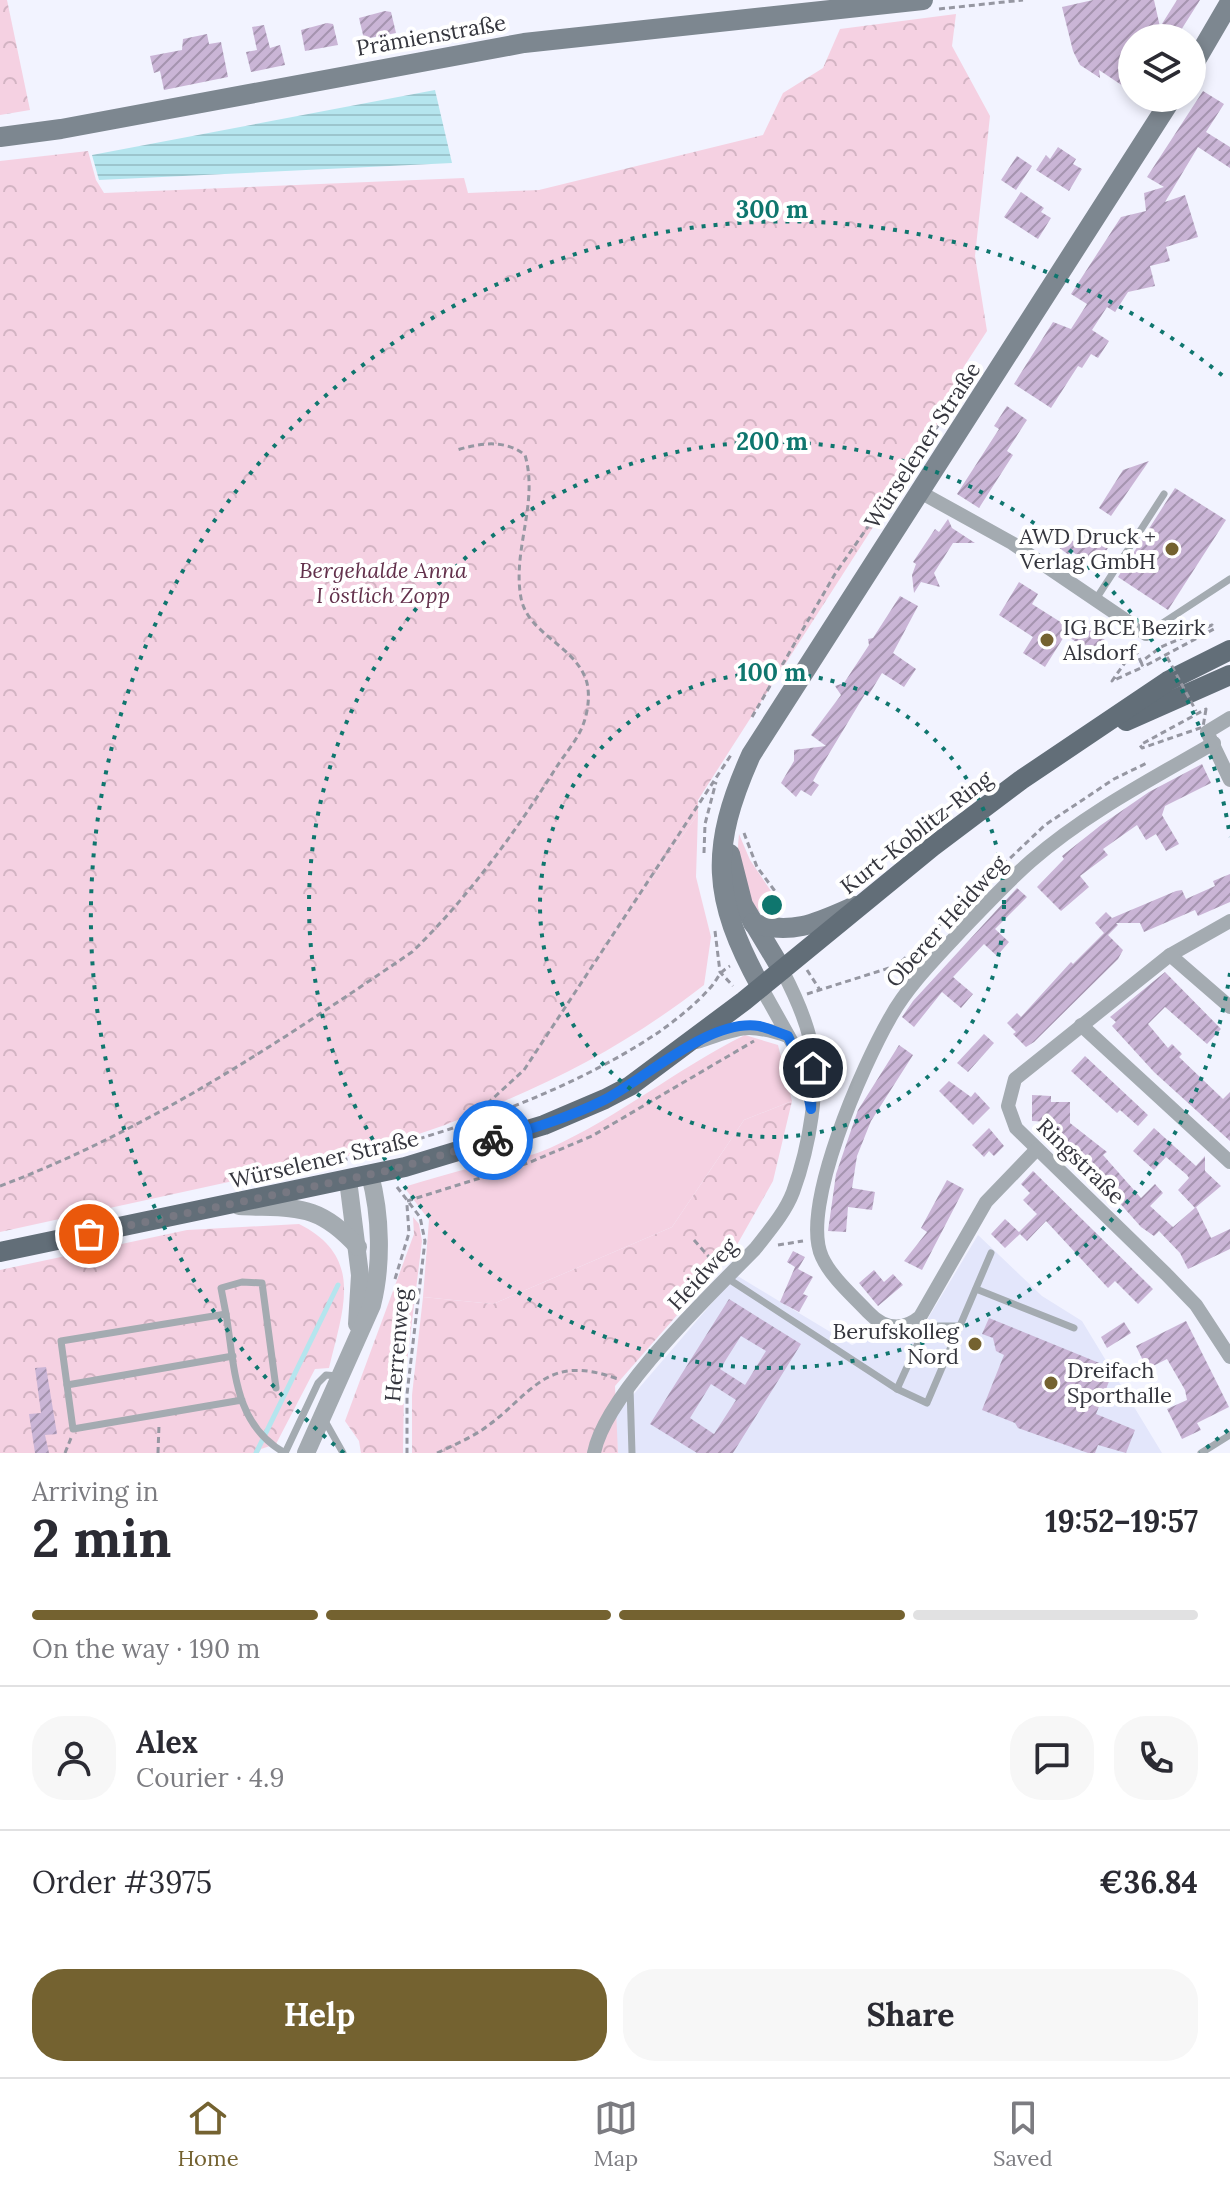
<!DOCTYPE html>
<meta charset="utf-8">
<style>
body{margin:0;font-family:Lora,serif;background:#f7f7f7;color:#2b2b33;height:100vh;display:flex;flex-direction:column;font-size:30px;white-space:nowrap}
*{box-sizing:border-box;margin:0}
p{font-size:26px;color:#7c7c81}
.icon{flex:none;width:44px;height:44px;fill:none;stroke:currentColor;stroke-width:2;stroke-linecap:round;stroke-linejoin:round}
.map{position:relative;height:1453px;overflow:hidden}
.side{display:flex;flex-direction:column;background:#fff;flex:1}
.side>*{flex:none}
.controls{position:absolute;left:1118px;top:24px;display:grid;gap:16px}
.controls a{display:grid;place-items:center;width:88px;height:88px;border-radius:50%;background:#fff;box-shadow:0 4px 12px #0003;font-size:40px}
.pin{position:absolute;display:grid;place-items:center;width:68px;height:68px;color:#fff;margin:-34px;border:4px solid #fff;border-radius:50%;box-shadow:0 2px 8px #0007}
.courier{position:absolute;display:grid;place-items:center;width:80px;height:80px;margin:-40px;border:6px solid #1a73e8;border-radius:50%;background:#fff;color:#222;box-shadow:0 2px 10px #0007}
.overview em{font-style:normal;font-weight:800}
.overview div{display:flex;flex-direction:column-reverse}
.overview{display:flex;align-items:center;justify-content:space-between;height:136px;padding:0 32px}
h1{font-size:52px;font-weight:800;line-height:60px}
.bar{display:grid;grid-template-columns:repeat(4,1fr);gap:12px 8px;align-content:center;height:96px;padding:0 32px}
.bar i{height:10px;border-radius:6px;background:#e1e1e2}
.bar .selected{background:#746230}
.bar p{grid-column:span 4}
.line{display:flex;align-items:center;gap:20px;padding:0 32px;border-top:2px solid #e1e1e2}
.line div{flex:1}
.round{display:grid;place-items:center;flex:none;width:84px;height:84px;border-radius:32px;background:#f7f7f7}
.primary-button{display:flex;gap:16px;margin-top:auto;padding:16px 32px}
.primary-button a{flex:1;height:92px;border-radius:32px;background:#746230;color:#fff;font-size:32px;font-weight:800;line-height:92px;text-align:center}
.primary-button a+a{background:#f7f7f7;color:#2b2b33}
.tab-bar{display:flex;justify-content:space-around;align-items:center;height:112px;border-top:2px solid #e1e1e2;background:#fff;font-size:22px;color:#7c7c81}
.tab-bar a{display:grid;justify-items:center;gap:4px}
.tab-bar .selected{color:#746230}
.map>svg:first-child{display:block}
.built{fill:#e3e6fb}
.grass{fill:#f5d1e2}
.forest{fill:url(#forest-crowns)}
.water{fill:url(#water-rules)}
.lines{fill:none;stroke-linecap:round;stroke-linejoin:round}
.stream{stroke:#b5e5ee;stroke-width:5}
.building{fill:url(#building-hatch);fill-rule:evenodd}
.path{stroke:#9697a2;stroke-width:3;stroke-dasharray:6 4;stroke-linecap:butt}
.service{stroke:#a4abb1;stroke-width:7}
.minor{stroke:#a4abb1;stroke-width:14}
.tertiary{stroke:#a4abb1;stroke-width:18}
.secondary{stroke:#7d8790;stroke-width:20}
.primary{stroke:#626e78;stroke-width:20}
.path-bridge{stroke:#9697a2;stroke-width:3;stroke-dasharray:6 4;stroke-linecap:butt}
.done{stroke:#777882;stroke-width:8;stroke-dasharray:0 14.4}
.route{stroke:#1a73e8;stroke-width:10}
.ring{fill:none;stroke:#0f766e;stroke-width:4;stroke-dasharray:4 8}
.poi-dot{fill:#746230;stroke:#fff;stroke-width:3}
.labels{text-anchor:middle;dominant-baseline:central;stroke-width:8;stroke-linejoin:round;paint-order:stroke}
.street-label{font-size:22px;fill:#35363e;stroke:#fff}
.poi-label{font-size:22px;fill:#35363e;stroke:#fff;text-anchor:end}
.park-label{font-size:22px;font-style:italic;fill:#63314c;stroke:#fff}
.centre{fill:#0f766e;stroke:#fff;stroke-width:4}
.ring-label{font-size:24px;text-anchor:middle;font-weight:bold;fill:#0f766e;stroke:#fff;stroke-width:8;stroke-linejoin:round;paint-order:stroke}
</style>
<div class="map">
<svg width="1230" height="1453" viewBox="0 0 1230 1453">
<defs>
<pattern id="forest-crowns" width="20" height="18" patternUnits="userSpaceOnUse" patternTransform="scale(2)"><rect width="20" height="18" fill="#f5d1e2"/><path d="M2 6a3 3 0 1 1 6 0M12 15a3 3 0 1 1 6 0" fill="none" stroke="#d3b4c3"/></pattern>
<pattern id="water-rules" width="6" height="5" patternUnits="userSpaceOnUse" patternTransform="scale(2)"><rect width="6" height="5" fill="#b5e5ee"/><path d="M0 2.5h6" fill="none" stroke="#9cc5cd"/></pattern>
<pattern id="building-hatch" width="6" height="6" patternUnits="userSpaceOnUse" patternTransform="scale(2)"><rect width="6" height="6" fill="#cab5d6"/><path d="M-1 1l2-2M0 6l6-6M5 7l2-2" fill="none" stroke="#a594af"/></pattern>
</defs>
<rect width="100%" height="100%" fill="#f2f3ff"/>
<polygon class="built" points="978,1235 1042,1296 1082,1321 1162,1453 618,1453 615,1416 736,1275 852,1345 875,1334 904,1343 924,1325"/>
<g class="grass">
<path d="M 698,814 L 696,877 L 711,937 L 704,985 C 620,1050 544,1087 445,1125 L 520,1063 Z"/>
<path d="M 739,834 L 750,860 L 779,903 L 778,922 C 741,910 735,869 739,834 Z"/>
<path d="M 745,1035 L 778,1045 L 792,1101 L 744,1120 L 672,1227 L 493,1304 L 423,1297 L 429,1220 L 404,1187 C 427,1180 450,1173 474,1167 C 502,1161 522,1160 550,1148 C 619,1117 678,1068 745,1035 Z"/>
</g>
<g class="forest">
<polygon points="0,0 7,0 30,110 0,115"/>
<polygon points="956,14 952,46 990,116 975,256 987,331 963,368 961,390 698,800 698,814 607,941 536,1053 482,1103 445,1125 366,1152 0,1232 0,161 88,151 96,180 104,193 464,178 468,193 539,190 763,135 783,93 823,68 840,29"/>
<polygon points="792,1101 773,1181 734,1250 615,1386 618,1453 412,1453 412,1395 423,1297 493,1304 672,1227 744,1120"/>
<polygon points="413,1217 419,1224 422,1241 404,1386 403,1453 361,1453 359,1441 345,1421 414,1234"/>
<path d="M 299,1224 C 365,1257 343,1309 329,1368 L 315,1369 L 276,1444 L 261,1449 L 259,1453 L 0,1453 L 0,1270 L 187,1230 Z"/>
</g>
<polygon class="water" points="435,90 452,163 99,180 92,155"/>
<g class="lines">
<polyline class="stream" points="256,1453 338,1285"/>
</g>
<g class="building">
<polygon points="1093,0 1154,0 1160,27 1177,0 1200,0 1176,38 1132,38 1132,92 1099,70 1100,78 1080,65 1073,51 1062,7"/>
<polygon points="385,11 391,12 396,33 364,39 359,18"/>
<polygon points="327,23 333,24 338,45 305,51 301,30"/>
<polygon points="264,25 270,48 280,45 285,65 251,72 246,52 257,50 252,27"/>
<polygon points="207,34 209,44 221,42 228,77 164,90 160,71 154,73 150,56 182,50 183,39"/>
<polygon points="1203,91 1224,104 1206,132 1230,147 1230,168 1198,147 1165,202 1185,195 1198,237 1166,247 1170,261 1150,266 1155,286 1128,292 1115,312 1107,307 1092,330 1109,341 1098,358 1091,354 1082,368 1078,366 1051,408 1014,384 1053,322 1071,329 1087,304 1071,294 1121,217 1146,211 1144,193 1164,187 1147,177"/>
<polygon points="1058,147 1076,159 1073,164 1082,169 1069,191 1036,170 1046,155 1050,159"/>
<polygon points="1017,156 1032,166 1016,190 1001,180"/>
<polygon points="1021,192 1044,208 1041,212 1051,218 1038,239 1004,217"/>
<polygon points="1007,406 1027,420 1007,451 1013,455 979,508 957,494 999,429 994,426"/>
<polygon points="1149,461 1111,516 1099,508 1123,470"/>
<polygon points="1175,488 1226,520 1168,610 1118,577"/>
<polygon points="948,519 952,528 975,543 953,543 934,573 940,587 921,582 914,593 912,575 916,564 913,562 935,529 939,532"/>
<polygon points="1086,528 1111,543 1096,567 1071,551 1069,555 1058,547 1065,536 1076,543"/>
<polygon points="1019,582 1038,594 1032,604 1070,628 1074,620 1105,640 1096,654 1065,635 1045,667 1023,653 1033,637 999,615"/>
<polygon points="900,596 918,606 893,653 916,669 904,687 882,673 868,696 865,694 818,772 813,781 819,785 811,796 801,790 796,797 781,783 794,761 794,750 826,746 811,735 841,695 835,686 844,683 869,645 868,639 873,638"/>
<polygon points="1202,764 1211,783 1165,806 1162,815 1179,844 1166,851 1156,834 1146,840 1137,825 1103,849 1108,855 1080,876 1089,887 1061,911 1037,887 1064,859 1062,856 1101,825 1149,792"/>
<polygon points="1230,874 1230,902 1198,916 1195,910 1144,932 1140,923 1116,923 1118,925 1108,935 1123,950 1118,959 1034,1042 1026,1047 1013,1034 1016,1032 1007,1023 1017,1013 1021,1017 1071,962 1073,964 1104,933 1095,923 1106,912 1112,918 1176,891 1182,890 1186,899 1215,886 1213,881"/>
<polygon points="1017,888 1027,897 995,929 1009,942 997,956 984,944 953,977 973,994 961,1008 942,992 914,1027 902,1017 913,1001"/>
<polygon points="1165,972 1221,1029 1207,1044 1165,1007 1148,1024 1168,1048 1172,1044 1182,1054 1179,1057 1223,1099 1230,1092 1230,1141 1154,1072 1112,1026 1116,1022 1110,1017"/>
<polygon points="984,1034 994,1043 968,1072 957,1063"/>
<polygon points="899,1045 913,1055 871,1121 857,1156 852,1188 875,1192 872,1210 848,1207 846,1232 828,1231 836,1174 858,1110"/>
<polygon points="1085,1056 1148,1115 1138,1126 1120,1110 1117,1113 1071,1071"/>
<polygon points="949,1081 971,1097 975,1092 990,1108 973,1125 939,1091"/>
<polygon points="1032,1095 1051,1096 1051,1102 1070,1102 1070,1123 1107,1152 1103,1155 1141,1198 1155,1184 1163,1193 1150,1206 1173,1227 1196,1207 1211,1238 1230,1229 1230,1249 1188,1269 1180,1253 1159,1231 1154,1236 1141,1227 1093,1173 1090,1177 1064,1152 1066,1150 1051,1132 1051,1122 1032,1121"/>
<polygon points="989,1128 1004,1146 994,1156 989,1151 984,1157 972,1145"/>
<polygon points="1154,1128 1196,1166 1205,1156 1205,1171 1221,1186 1195,1208 1178,1190 1189,1178 1187,1175 1166,1157 1154,1170 1133,1151"/>
<polygon points="1033,1171 1153,1289 1138,1304 1115,1281 1108,1288 1046,1221 1027,1241 1020,1234 1005,1248 991,1234 1005,1219 1019,1232 1037,1214 1023,1200 1030,1193 1021,1184"/>
<polygon points="947,1180 964,1189 922,1270 904,1261 927,1232 921,1228"/>
<polygon points="793,1251 805,1257 798,1269 813,1277 803,1294 808,1296 799,1312 780,1302 795,1267 787,1262"/>
<polygon points="874,1270 884,1282 893,1274 903,1285 878,1306 859,1283"/>
<path d="M 729,1299 L 801,1344 L 733,1453 L 697,1453 L 650,1424 ZM 741,1336 L 766,1351 L 745,1385 L 720,1369 ZM 711,1384 L 736,1400 L 714,1434 L 690,1418 Z"/>
<polygon points="989,1318 1114,1369 1096,1414 1135,1430 1126,1453 1098,1445 1095,1453 1088,1453 1018,1428 1015,1423 982,1410 1004,1355 996,1351 993,1338 982,1334"/>
<polygon points="1186,1321 1229,1407 1197,1423 1201,1430 1182,1439 1167,1409 1187,1400 1185,1390 1167,1359 1147,1369 1136,1346"/>
<polygon points="1124,1322 1131,1333 1107,1348 1101,1337"/>
<polygon points="46,1367 57,1434 45,1435 49,1453 35,1453 29,1414 41,1413 35,1368"/>
</g>
<g class="lines">
<g class="path">
<polyline points="939,9 1023,0"/>
<polyline points="1138,644 1112,681 1143,667 1141,662 1161,647 1212,625 1214,629 1143,667"/>
<polyline points="1135,649 1141,662"/>
<polygon points="1206,709 1203,727 1142,748 1140,745"/>
<polyline points="752,717 835,574 951,407"/>
<polyline points="744,833 757,867 783,902 784,911"/>
<polyline points="704,853 705,824 716,782"/>
<polyline points="715,931 720,972 733,986"/>
<polyline points="807,970 820,990"/>
<polyline points="807,994 889,968 903,960 1045,825 1114,779 1149,762"/>
<polyline points="465,1124 524,1070 731,755"/>
<path d="M 332,1163 C 444,1134 562,1097 659,1032 C 676,1020 697,1003 710,988 C 718,979 719,972 730,966"/>
<path d="M 0,1186 C 149,1130 281,1041 412,952 C 466,900 514,834 554,771 C 563,756 577,741 583,725 C 588,712 590,696 587,683 C 577,646 528,635 521,598 C 512,550 539,503 525,455 C 505,439 480,443 457,450"/>
<polyline points="397,1187 420,1217 425,1241 407,1394 407,1453"/>
<polyline points="407,1201 528,1163 592,1136 754,1041"/>
<polyline points="694,1240 718,1267"/>
<polyline points="778,1245 803,1241"/>
<polyline points="395,1279 409,1233 407,1205"/>
<polyline points="65,1453 71,1438"/>
<polyline points="158,1453 159,1425"/>
<path d="M 437,1453 C 452,1446 468,1439 482,1430 C 534,1394 544,1352 618,1379"/>
</g>
<g class="service">
<polyline points="1096,599 1164,494"/>
<polyline points="1146,634 1230,579"/>
<polyline points="727,1278 897,1389 927,1403 991,1253"/>
<polyline points="976,1289 1074,1328"/>
<polyline points="226,1314 221,1288 242,1282 262,1283 276,1388"/>
<polyline points="67,1385 233,1356"/>
<polyline points="630,1387 632,1453"/>
<polyline points="897,1389 918,1343 935,1326 960,1326"/>
<path d="M 242,1400 L 73,1429 L 61,1341 L 226,1314 C 235,1367 233,1424 285,1453"/>
<polyline points="325,1421 343,1453"/>
<polyline points="285,1453 318,1383 326,1375 338,1376"/>
<polyline points="1201,1453 1230,1435"/>
</g>
<g class="minor">
<polyline points="920,492 1012,543 1146,634"/>
<polyline points="1230,718 1207,732 1230,780"/>
<polyline points="1230,921 1170,955 1015,1079 1008,1106 1016,1128 1166,1274 1196,1305 1230,1357"/>
<polyline points="1170,955 1230,1007"/>
<polyline points="761,987 798,1053 807,1089"/>
<polyline points="1081,1025 1230,1162"/>
<path d="M 697,1042 C 738,1028 746,1022 788,1036"/>
<path d="M 1037,1149 L 986,1202 L 920,1317 C 902,1332 884,1329 868,1312 C 853,1296 831,1277 822,1257 C 799,1208 864,1063 890,1018 C 907,987 935,959 959,933 C 982,909 1006,883 1031,861 C 1086,813 1152,779 1214,743"/>
<path d="M 594,1453 C 605,1394 711,1294 755,1249 C 769,1231 785,1213 793,1192 C 809,1148 821,1085 810,1039 C 804,1014 794,993 782,970"/>
</g>
<g class="tertiary">
<polyline points="348,1180 360,1275 357,1324"/>
<path d="M 239,1206 C 296,1209 317,1202 358,1247"/>
<path d="M 306,1453 L 372,1305 C 382,1266 381,1215 370,1175"/>
</g>
<g class="secondary">
<polyline points="1192,67 1230,2"/>
<polyline points="0,137 61,129 524,43 923,0"/>
<polyline points="730,854 743,905 782,970"/>
<path d="M 753,923 C 792,936 819,922 855,906"/>
<path d="M 761,987 C 712,898 709,849 751,755 L 1172,98"/>
</g>
<g class="primary">
<polyline points="1126,721 1230,675"/>
<polyline points="0,1252 405,1167 544,1125 605,1099 630,1086 744,1001 932,847 1021,780 1168,681 1230,650"/>
</g>
<polyline class="path-bridge" points="1167,657 1196,711"/>
</g>
<g class="lines">
<polyline class="done" points="89,1234 391,1170 493,1140"/>
<path class="route" d="M 493,1140 C 531,1129 568,1118 604,1100 C 645,1079 710,1018 759,1026 C 768,1028 779,1033 788,1036 L 803,1070 L 811,1109 L 813,1068"/>
</g>
<g class="ring">
<circle cx="772" cy="905" r="232"/>
<path d="M1230 973A463 463 0 1 1 1230 837"/>
<path d="M1228 1430A695 695 0 0 1 1200 1453M344 1453A695 695 0 1 1 1228 380"/>
</g>
<g class="poi-dot">
<circle cx="1172" cy="549" r="8"/>
<circle cx="1047" cy="640" r="8"/>
<circle cx="975" cy="1344" r="8"/>
<circle cx="1051" cy="1383" r="8"/>
</g>
<g class="labels">
<g class="street-label">
<text transform="translate(431 35) rotate(-10)">Prämienstraße</text>
<text transform="translate(922 445) rotate(-57)">Würselener Straße</text>
<text transform="translate(916 832) rotate(-38)">Kurt-Koblitz-Ring</text>
<text transform="translate(946 921) rotate(-48)">Oberer Heidweg</text>
<text transform="translate(324 1159) rotate(-13)">Würselener Straße</text>
<text transform="translate(1081 1161) rotate(44)">Ringstraße</text>
<text transform="translate(702 1274) rotate(-47)">Heidweg</text>
<text transform="translate(397 1345) rotate(-85)">Herrenweg</text>
</g>
<g class="poi-label">
<text x="1156" y="536">AWD Druck +<tspan x="1156" dy="25">Verlag GmbH</tspan></text>
<text x="1063" y="627" text-anchor="start">IG BCE Bezirk<tspan x="1063" dy="25">Alsdorf</tspan></text>
<text x="959" y="1331">Berufskolleg<tspan x="959" dy="25">Nord</tspan></text>
<text x="1067" y="1370" text-anchor="start">Dreifach<tspan x="1067" dy="25">Sporthalle</tspan></text>
</g>
<g class="park-label">
<text x="383" y="570">Bergehalde Anna<tspan x="383" dy="25">I östlich Zopp</tspan></text>
</g>
</g>
<circle cx="772" cy="905" r="12" class="centre"/>
<g class="ring-label">
<text x="772" y="218">300 m</text>
<text x="772" y="450">200 m</text>
<text x="772" y="681">100 m</text>
</g>
</svg>
<div class="controls">
<a><svg class="icon" aria-label="layers" viewBox="0 0 24 24"><path d="M12 4l9 5-9 5-9-5zM3 14l9 5 9-5"/></svg></a>
</div>
<div class="pin" style="left:89px;top:1234px;background:#ea580c"><svg class="icon" aria-label="bag" viewBox="0 0 24 24"><path d="M5 8h14l-1 12H6zM9 8a3 3 0 0 1 6 0"/></svg></div>
<div class="pin" style="left:813px;top:1068px;background:#1f2937"><svg class="icon" aria-label="home" viewBox="0 0 24 24"><path d="M3 11l9-7 9 7M6 9v11h12V9"/></svg></div>
<div class="courier" style="left:493px;top:1140px"><svg class="icon" aria-label="bike" viewBox="0 0 24 24"><circle cx="6" cy="16" r="4"/><circle cx="18" cy="16" r="4"/><path d="M6 16l4-8h5l3 8M10 8l3 8H6M13 5h3"/></svg></div>
</div>
<section class="side">
<div class="overview"><div><h1>2 min</h1><p>Arriving in</p></div><em>19:52–19:57</em></div>
<div class="bar"><i class="selected"></i><i class="selected"></i><i class="selected"></i><i></i><p>On the way · 190 m</p></div>
<div class="line" style="height:144px"><a class="round"><svg class="icon" aria-label="person" viewBox="0 0 24 24"><circle cx="12" cy="8" r="4"/><path d="M4 21q1-7 8-7t8 7"/></svg></a><div><b>Alex</b><p>Courier · 4.9</p></div><a class="round"><svg class="icon" aria-label="chat" viewBox="0 0 24 24"><path d="M4 5h16v11H9l-5 4z"/></svg></a><a class="round"><svg class="icon" aria-label="phone" viewBox="0 0 24 24"><path d="M5 4h4l2 5-3 2q2 4 5 5l2-3 5 2v4C11 20 4 13 5 4z"/></svg></a></div>
<div class="line" style="height:104px"><div>Order #3975</div><b>€36.84</b></div>
<div class="primary-button"><a>Help</a><a>Share</a></div>
</section>
<nav class="tab-bar">
<a class="selected"><svg class="icon" aria-label="home" viewBox="0 0 24 24"><path d="M3 11l9-7 9 7M6 9v11h12V9"/></svg>Home</a>
<a><svg class="icon" aria-label="map" viewBox="0 0 24 24"><path d="M3 6l6-2 6 2 6-2v14l-6 2-6-2-6 2zM9 4v14M15 6v14"/></svg>Map</a>
<a><svg class="icon" aria-label="saved" viewBox="0 0 24 24"><path d="M7 4h10v16l-5-4-5 4z"/></svg>Saved</a>
</nav>
